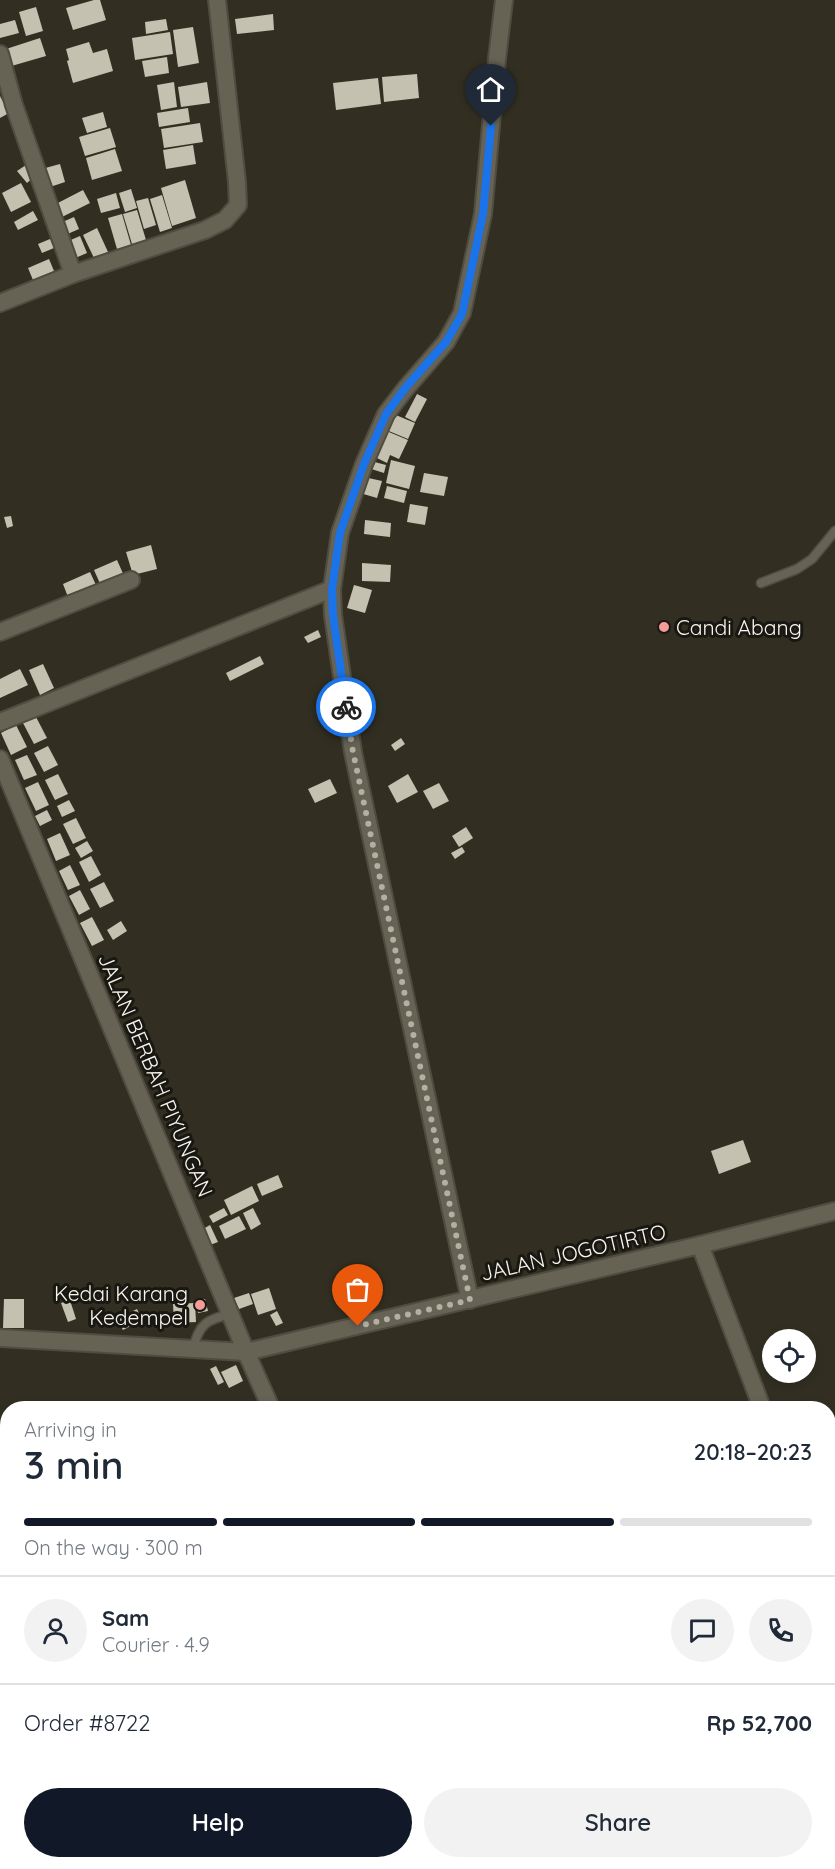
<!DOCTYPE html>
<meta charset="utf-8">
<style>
body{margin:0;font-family:Quicksand,sans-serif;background:#f2f2f3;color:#1f2937;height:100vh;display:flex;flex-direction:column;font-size:22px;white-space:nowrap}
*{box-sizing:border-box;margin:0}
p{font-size:20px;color:#747a83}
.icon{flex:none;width:33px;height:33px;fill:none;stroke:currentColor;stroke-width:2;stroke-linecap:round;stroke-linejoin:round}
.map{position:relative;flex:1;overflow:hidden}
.details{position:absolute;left:0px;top:1401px;width:836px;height:468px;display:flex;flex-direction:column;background:#fff;border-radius:24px 24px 0 0;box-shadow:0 3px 9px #0003}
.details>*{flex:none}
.buttons{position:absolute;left:762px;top:1329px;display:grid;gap:12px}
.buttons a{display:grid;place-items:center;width:54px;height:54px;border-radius:50%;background:#fff;box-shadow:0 3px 9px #0003;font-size:30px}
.pin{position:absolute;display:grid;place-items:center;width:51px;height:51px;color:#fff;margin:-62px -26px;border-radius:50% 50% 50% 0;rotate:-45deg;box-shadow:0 0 6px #0007}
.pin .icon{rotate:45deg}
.courier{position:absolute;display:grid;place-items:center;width:60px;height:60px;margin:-30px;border:4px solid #1a73e8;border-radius:50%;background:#fff;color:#222;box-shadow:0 2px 8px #0007}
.summary em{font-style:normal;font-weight:600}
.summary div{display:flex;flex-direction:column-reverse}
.summary{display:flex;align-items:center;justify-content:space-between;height:102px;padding:0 24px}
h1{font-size:39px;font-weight:600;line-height:45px}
.bar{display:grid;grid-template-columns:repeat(4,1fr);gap:9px 6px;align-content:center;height:72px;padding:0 24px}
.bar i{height:8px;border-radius:4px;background:#e0e1e3}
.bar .current{background:#111827}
.bar p{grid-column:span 4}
.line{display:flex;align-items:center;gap:15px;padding:0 24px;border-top:2px solid #e0e1e3}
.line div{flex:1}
.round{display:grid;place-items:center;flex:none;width:63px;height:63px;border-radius:32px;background:#f2f2f3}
.cta{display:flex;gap:12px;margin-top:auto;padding:12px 24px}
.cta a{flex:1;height:69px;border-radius:36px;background:#111827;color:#fff;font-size:24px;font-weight:600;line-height:69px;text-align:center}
.cta a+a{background:#f2f2f3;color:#1f2937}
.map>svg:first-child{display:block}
.building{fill:#c5c1b1}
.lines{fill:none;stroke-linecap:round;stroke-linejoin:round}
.service-casing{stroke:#4f4c41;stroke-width:11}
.minor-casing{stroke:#4f4c41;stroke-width:20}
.tertiary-casing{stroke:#4f4c41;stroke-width:20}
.service{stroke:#666254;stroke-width:8}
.minor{stroke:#666254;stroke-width:16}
.tertiary{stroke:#666254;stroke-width:16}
.done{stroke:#b2b0a5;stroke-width:6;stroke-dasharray:0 10.8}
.route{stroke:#1a73e8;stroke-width:8}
.poi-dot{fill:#f59b99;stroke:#181711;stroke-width:2}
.labels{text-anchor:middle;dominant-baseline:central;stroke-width:6;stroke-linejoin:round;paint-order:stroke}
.poi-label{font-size:21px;fill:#f7f5ec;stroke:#181711;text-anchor:start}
.street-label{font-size:21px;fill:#f7f5ec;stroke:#181711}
</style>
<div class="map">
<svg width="835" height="1869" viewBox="0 0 835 1869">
<rect width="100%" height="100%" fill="#322f22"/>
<g class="building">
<polygon points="94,0 100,0 106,20 73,30 66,8"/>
<polygon points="36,7 43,31 26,36 19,12"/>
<polygon points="273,14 274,30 237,34 235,19"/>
<polygon points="166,19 168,30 146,34 145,22"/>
<polygon points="15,20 19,33 0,38 0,24"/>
<polygon points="193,27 199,63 178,67 173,30"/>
<polygon points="170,32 173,54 135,60 132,38"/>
<polygon points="40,38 46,56 8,67 3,50"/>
<polygon points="89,42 93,53 107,49 113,71 73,83 67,61 69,60 66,49"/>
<polygon points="167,57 169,73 145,77 142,61"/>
<polygon points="417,74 419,98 384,102 382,77"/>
<polygon points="378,78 381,104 336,110 333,83"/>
<polygon points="174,82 177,107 161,110 157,85"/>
<polygon points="207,82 210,103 181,107 178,87"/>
<polygon points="0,96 9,113 0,118"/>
<polygon points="188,108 190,122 159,127 157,113"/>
<polygon points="103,112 107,127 87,133 82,118"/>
<polygon points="200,123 203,142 164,148 161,129"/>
<polygon points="110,128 116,147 85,156 79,137"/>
<polygon points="193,145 196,164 166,169 163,150"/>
<polygon points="115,149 122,171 92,180 86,158"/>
<polygon points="60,164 65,182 44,189 38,170"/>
<polygon points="26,165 35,176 27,183 17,171"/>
<polygon points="185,180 196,218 172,226 161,188"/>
<polygon points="21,183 31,202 11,212 2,193"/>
<polygon points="131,189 137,208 125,212 119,193"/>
<polygon points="83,190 90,203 60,218 54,205"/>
<polygon points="116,193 120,208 101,213 97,199"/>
<polygon points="162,195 172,228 160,232 150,199"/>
<polygon points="148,198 156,225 144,229 136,201"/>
<polygon points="137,210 146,240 132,244 123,214"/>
<polygon points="33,211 38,220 18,230 14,222"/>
<polygon points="122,214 131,245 117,249 108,218"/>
<polygon points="74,217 79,229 63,236 58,224"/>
<polygon points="97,228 108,252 94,258 83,235"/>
<polygon points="80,236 87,253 73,259 66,242"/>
<polygon points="50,239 54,248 42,253 38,244"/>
<polygon points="49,259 54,271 33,280 28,268"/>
<polygon points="417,394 427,399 415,422 405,417"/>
<polygon points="391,413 415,423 408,439 384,429"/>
<polygon points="384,430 408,440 399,459 390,455 387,463 373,456"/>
<polygon points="367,460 386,465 384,473 365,467"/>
<polygon points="391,460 415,466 409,489 386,483"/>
<polygon points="424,473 448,477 444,496 420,492"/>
<polygon points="364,477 382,481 377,498 360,493"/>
<polygon points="387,486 407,491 404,503 384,498"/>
<polygon points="410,504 428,507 425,525 407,522"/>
<polygon points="11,516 13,526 7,528 4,517"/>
<polygon points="365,520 391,523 390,537 364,534"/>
<polygon points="151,545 157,569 133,575 126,552"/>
<polygon points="117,560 125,578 102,588 94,570"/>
<polygon points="362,563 391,565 390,582 362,581"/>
<polygon points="90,572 96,585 68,597 63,584"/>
<polygon points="354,585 372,590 365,613 347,608"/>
<polygon points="318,630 321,637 308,643 304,637"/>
<polygon points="260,656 264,664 230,681 226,673"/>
<polygon points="43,664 54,688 40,695 29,670"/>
<polygon points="20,669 28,685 0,698 0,679"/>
<polygon points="36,717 47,738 34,744 23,723"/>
<polygon points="16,725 27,747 11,755 1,733"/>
<polygon points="401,738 405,744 395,751 391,745"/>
<polygon points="48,746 58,765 44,772 34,753"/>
<polygon points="27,755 37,775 24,780 15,760"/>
<polygon points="58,774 68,794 55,800 45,780"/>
<polygon points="408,774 418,792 397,803 388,786"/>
<polygon points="330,779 337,793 315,803 308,789"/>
<polygon points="38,782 49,805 36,811 25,788"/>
<polygon points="439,783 449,801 433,809 423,791"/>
<polygon points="69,800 75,811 62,817 57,806"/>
<polygon points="47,810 52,820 40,826 35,816"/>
<polygon points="76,818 86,838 73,844 63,824"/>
<polygon points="466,827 473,838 459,847 452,836"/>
<polygon points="60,833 70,855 56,861 47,839"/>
<polygon points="87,841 93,851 81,858 75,848"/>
<polygon points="462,847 465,852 455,859 451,853"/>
<polygon points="91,856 101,875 89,882 79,862"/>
<polygon points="70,865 80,885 68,890 59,871"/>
<polygon points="104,882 114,901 100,908 90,889"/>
<polygon points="80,890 90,909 79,915 69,896"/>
<polygon points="92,917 104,940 92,946 80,923"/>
<polygon points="121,921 127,931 113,940 107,930"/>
<polygon points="743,1140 751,1162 719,1174 711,1151"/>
<polygon points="278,1175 283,1187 262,1196 257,1184"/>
<polygon points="252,1186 259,1201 231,1215 224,1200"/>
<polygon points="224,1208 228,1215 213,1223 209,1216"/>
<polygon points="253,1208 261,1224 251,1230 243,1213"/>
<polygon points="239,1216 246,1229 225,1239 219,1226"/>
<polygon points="210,1225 218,1242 210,1245 203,1229"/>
<polygon points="269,1288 276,1309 258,1315 251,1294"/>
<polygon points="363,1292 368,1309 358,1312 353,1294"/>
<polygon points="249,1293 253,1304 239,1309 234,1298"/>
<polygon points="4,1299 24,1299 24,1328 3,1328"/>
<polygon points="205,1299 208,1311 198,1313 196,1300"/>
<polygon points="70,1300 76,1319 68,1322 61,1303"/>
<polygon points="195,1303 196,1322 174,1323 173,1304"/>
<polygon points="137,1309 142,1320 123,1330 117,1319"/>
<polygon points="277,1311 283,1323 276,1326 270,1315"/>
<polygon points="236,1365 243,1381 229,1388 221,1372"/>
<polygon points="216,1366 224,1382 218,1385 210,1369"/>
<polygon points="828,1444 835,1459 835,1480 828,1483"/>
<polygon points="835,1483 835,1502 828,1485"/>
<polygon points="831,1519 835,1526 835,1537 828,1541 828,1521"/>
<polygon points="327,1862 376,1862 363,1869 314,1869"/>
</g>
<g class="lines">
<defs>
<g id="service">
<polyline points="761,583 797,569 812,559 835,531"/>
<path d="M 193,1349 C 199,1324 207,1319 231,1314"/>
</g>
<g id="minor">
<polyline points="0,54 14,105 73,274"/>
<polyline points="0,303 73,274 205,230 225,220 238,205 237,182 217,0"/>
<polyline points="0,632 131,580"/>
<polyline points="0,722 332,589"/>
<polyline points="0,759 246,1352"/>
<polyline points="700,1245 762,1408"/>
<polyline points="470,1300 353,752 333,615 332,589 340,533 364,464 386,414 406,388 446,342 462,313 483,214 497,59 504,0"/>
<polyline points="828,1575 835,1594"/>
</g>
<g id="tertiary">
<polyline points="0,1338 246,1352 700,1245 835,1211"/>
<polyline points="246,1352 271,1408"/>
<polyline points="469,1862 472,1869"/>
</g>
</defs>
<use href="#service" class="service-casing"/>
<use href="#minor" class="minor-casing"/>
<use href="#tertiary" class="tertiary-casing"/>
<use href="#service" class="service"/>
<use href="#minor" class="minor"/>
<use href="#tertiary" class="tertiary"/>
</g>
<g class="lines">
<polyline class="done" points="346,707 353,752 470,1300 358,1326"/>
<polyline class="route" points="346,707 333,615 332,589 340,533 364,464 386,414 406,387 446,342 462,314 483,214 491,126"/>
</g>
<g class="poi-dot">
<circle cx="664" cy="627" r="6"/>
<circle cx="200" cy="1305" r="6"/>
</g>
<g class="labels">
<g class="poi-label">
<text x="676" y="627">Candi Abang</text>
<text x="188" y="1293" text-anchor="end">Kedai Karang<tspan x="188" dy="24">Kedempel</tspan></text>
</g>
<g class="street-label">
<text transform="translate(156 1075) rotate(67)">JALAN BERBAH PIYUNGAN</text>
<text transform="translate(573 1252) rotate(-13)">JALAN JOGOTIRTO</text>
</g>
</g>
</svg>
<div class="buttons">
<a><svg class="icon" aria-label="locate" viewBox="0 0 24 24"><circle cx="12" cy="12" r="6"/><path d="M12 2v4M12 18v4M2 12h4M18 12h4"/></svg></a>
</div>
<div class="pin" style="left:358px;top:1326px;background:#ea580c"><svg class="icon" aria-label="bag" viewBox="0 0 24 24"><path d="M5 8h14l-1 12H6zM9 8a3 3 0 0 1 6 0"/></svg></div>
<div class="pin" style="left:491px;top:126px;background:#1f2937"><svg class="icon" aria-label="home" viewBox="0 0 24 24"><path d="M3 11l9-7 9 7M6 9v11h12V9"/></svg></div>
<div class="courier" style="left:346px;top:707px"><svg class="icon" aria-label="bike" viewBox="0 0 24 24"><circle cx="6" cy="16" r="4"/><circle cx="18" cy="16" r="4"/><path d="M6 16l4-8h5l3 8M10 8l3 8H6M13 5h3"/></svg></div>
<section class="details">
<div class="summary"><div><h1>3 min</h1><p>Arriving in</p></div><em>20:18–20:23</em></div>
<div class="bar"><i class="current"></i><i class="current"></i><i class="current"></i><i></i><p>On the way · 300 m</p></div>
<div class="line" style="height:108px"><a class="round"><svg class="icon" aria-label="person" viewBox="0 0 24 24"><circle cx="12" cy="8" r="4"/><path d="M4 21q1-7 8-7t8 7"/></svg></a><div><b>Sam</b><p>Courier · 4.9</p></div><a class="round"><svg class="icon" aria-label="chat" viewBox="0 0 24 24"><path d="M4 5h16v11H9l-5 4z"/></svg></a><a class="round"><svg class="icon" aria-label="phone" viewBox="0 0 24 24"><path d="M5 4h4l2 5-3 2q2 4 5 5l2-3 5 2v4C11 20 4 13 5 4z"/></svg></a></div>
<div class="line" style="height:78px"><div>Order #8722</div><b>Rp 52,700</b></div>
<div class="cta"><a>Help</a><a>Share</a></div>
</section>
</div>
